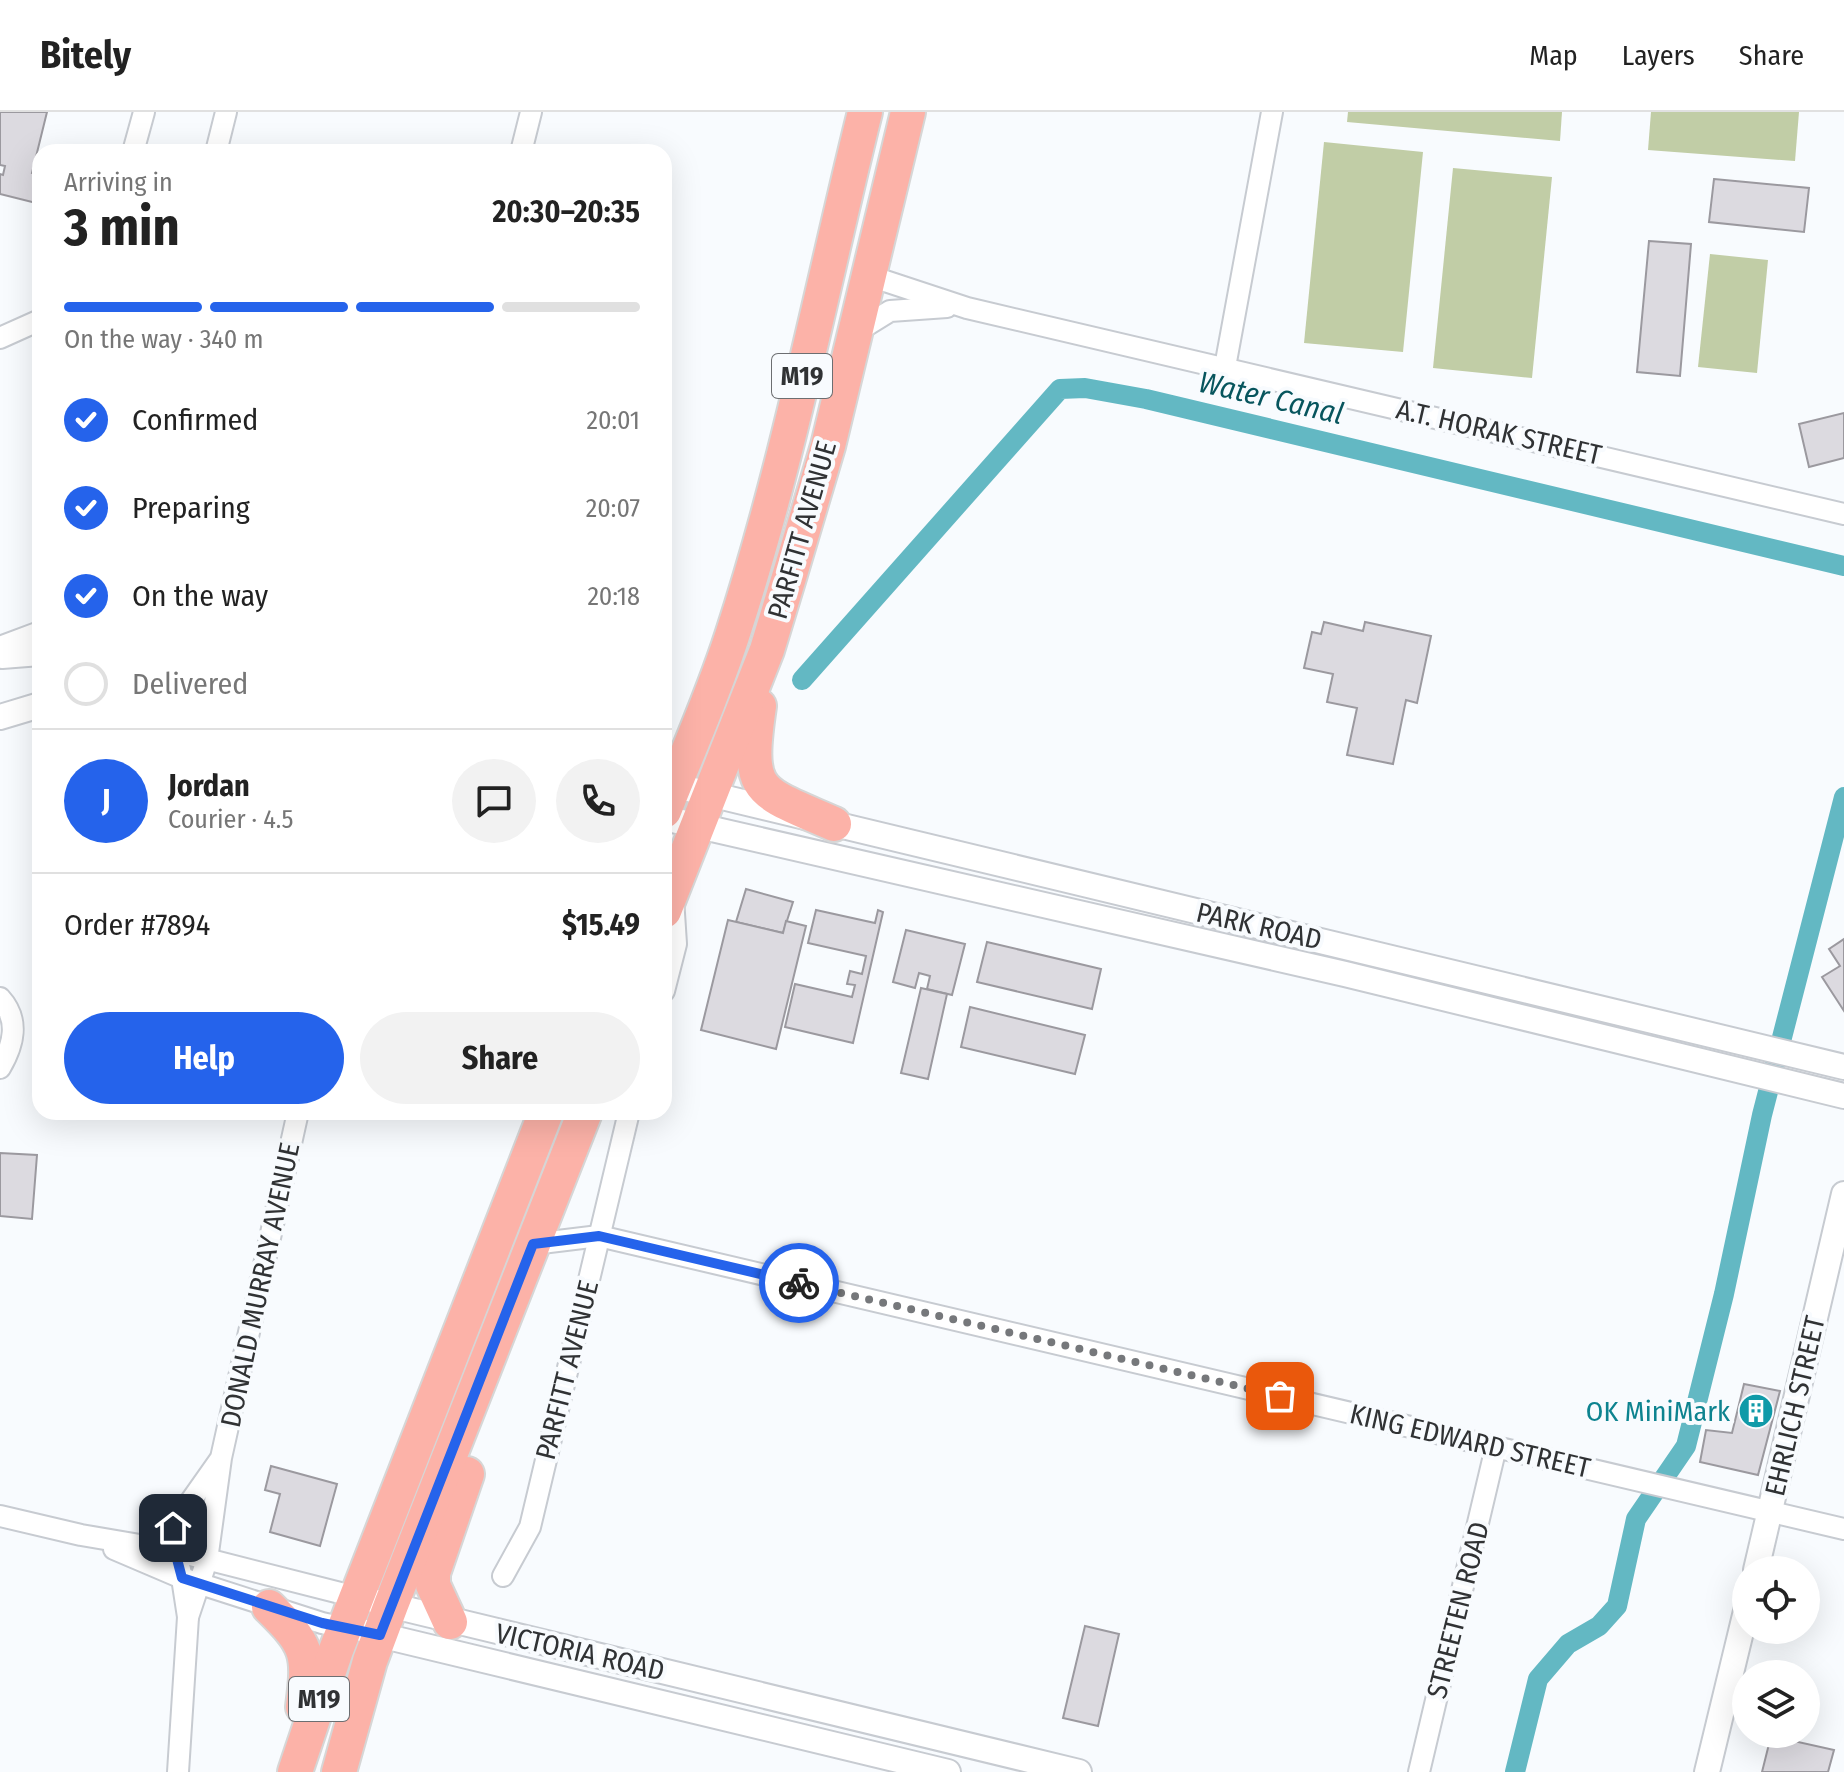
<!DOCTYPE html>
<meta charset="utf-8">
<style>
body{margin:0;font-family:"Fira Sans Condensed",sans-serif;background:#f2f2f2;color:#222;height:100vh;display:flex;flex-direction:column;font-size:30px;white-space:nowrap}
*{box-sizing:border-box;margin:0}
p{font-size:26px;color:#767676}
.icon{flex:none;width:44px;height:44px;fill:none;stroke:currentColor;stroke-width:2;stroke-linecap:round;stroke-linejoin:round}
.map{position:relative;flex:1;overflow:hidden}
.details{position:absolute;left:32px;top:32px;width:640px;height:976px;display:flex;flex-direction:column;background:#fff;border-radius:24px;box-shadow:0 8px 32px #0002}
.details>*{flex:none}
.fabs{position:absolute;left:1732px;top:1444px;display:grid;gap:16px}
.fabs a{display:grid;place-items:center;width:88px;height:88px;border-radius:50%;background:#fff;box-shadow:0 8px 32px #0002;font-size:40px}
.pin{position:absolute;display:grid;place-items:center;width:68px;height:68px;color:#fff;margin:-34px;border-radius:16px;box-shadow:0 4px 12px #0006}
.courier{position:absolute;display:grid;place-items:center;width:80px;height:80px;margin:-40px;border:6px solid #2563eb;border-radius:50%;background:#fff;color:#222;box-shadow:0 2px 10px #0007}
.overview em{font-style:normal;font-weight:700}
.overview div{display:flex;flex-direction:column-reverse}
.overview{display:flex;align-items:center;justify-content:space-between;height:136px;padding:0 32px}
h1{font-size:52px;font-weight:700;line-height:60px}
.bar{display:grid;grid-template-columns:repeat(4,1fr);gap:12px 8px;align-content:center;height:96px;padding:0 32px}
.bar i{height:10px;border-radius:6px;background:#e0e0e0}
.bar .on{background:#2563eb}
.bar p{grid-column:span 4}
.line{display:flex;align-items:center;gap:20px;padding:0 32px;border-top:2px solid #e0e0e0}
.line div{flex:1}
.round{display:grid;place-items:center;flex:none;width:84px;height:84px;border-radius:42px;background:#f2f2f2}
ol{padding:0 32px;list-style:none}
li{display:flex;align-items:center;gap:24px;height:88px}
li p{margin-inline-start:auto}
li .icon{padding:8px;border-radius:50%;background:#2563eb;color:#fff;stroke-width:4}
li:last-child{color:#767676}
li i{width:44px;height:44px;border:4px solid #e0e0e0;border-radius:50%}
.primary-button{display:flex;gap:16px;margin-top:auto;padding:16px 32px}
.primary-button a{flex:1;height:92px;border-radius:48px;background:#2563eb;color:#fff;font-size:32px;font-weight:700;line-height:92px;text-align:center}
.primary-button a+a{background:#f2f2f2;color:#222}
header{display:flex;align-items:center;gap:48px;box-sizing:border-box;height:112px;padding:0 40px;background:#fff;border-bottom:2px solid #e0e0e0}
header strong{font-size:38px}
nav{display:flex;gap:44px;margin-inline-start:auto;font-size:28px}
.map>svg:first-child{display:block}
.green{fill:#c1cda6}
.lines{fill:none;stroke-linecap:round;stroke-linejoin:round}
.canal{stroke:#63b8c3;stroke-width:20}
.building{fill:#dcdae0;stroke:#9b999f;stroke-width:2}
.minor-casing{stroke:#c7cbd1;stroke-width:24}
.tertiary-casing{stroke:#c7cbd1;stroke-width:28}
.trunk-casing{stroke:#d6d6d6;stroke-width:38}
.minor{stroke:#fff;stroke-width:20}
.tertiary{stroke:#fff;stroke-width:24}
.trunk{stroke:#fcb2a8;stroke-width:34}
.done{stroke:#76787b;stroke-width:8;stroke-dasharray:0 14.4}
.route{stroke:#2563eb;stroke-width:10}
.labels{text-anchor:middle;dominant-baseline:central;stroke-width:8;stroke-linejoin:round;paint-order:stroke}
.shield{fill:#f8fbfe;stroke:#6c6e71;stroke-width:2}
.shield-label{font-size:26px;font-weight:bold;fill:#303234}
.street-label{font-size:28px;fill:#303234;stroke:#f8fbfe}
.culture-label{font-size:28px;fill:#0d838f;stroke:#f8fbfe;text-anchor:end}
.water-label{font-size:30px;font-style:italic;fill:#07555d;stroke:#f8fbfe}
</style>
<header>
<strong>Bitely</strong>
<nav><a>Map</a><a>Layers</a><a>Share</a></nav>
</header>
<div class="map">
<svg width="1844" height="1660" viewBox="0 0 1844 1660">
<rect width="100%" height="100%" fill="#f8fbfe"/>
<g class="green">
<polygon points="1348,0 1562,0 1560,29 1347,10"/>
<polygon points="1651,0 1799,0 1795,49 1648,38"/>
<polygon points="1324,30 1423,40 1403,240 1304,231"/>
<polygon points="1453,56 1552,65 1532,266 1433,256"/>
<polygon points="1710,142 1768,148 1757,261 1698,255"/>
</g>
<g class="lines">
<g class="canal">
<polyline points="802,568 1060,277 1085,276 1146,287 1844,454"/>
<polyline points="1515,1660 1538,1567 1568,1532 1599,1514 1617,1494 1636,1407 1686,1334 1724,1182 1762,1003 1844,685"/>
</g>
</g>
<g class="building">
<polygon points="0,0 47,0 32,61 40,63 40,92 0,82 0,62 3,63 5,54 0,53"/>
<polygon points="1714,67 1809,76 1804,120 1709,110"/>
<polygon points="1649,129 1691,132 1680,264 1637,260"/>
<polygon points="1844,301 1844,346 1809,355 1799,312"/>
<polygon points="1324,510 1363,519 1365,510 1431,524 1417,591 1406,588 1393,652 1347,643 1357,596 1327,590 1333,562 1304,556 1312,520 1321,522"/>
<polygon points="746,777 793,790 783,821 736,810"/>
<polygon points="816,798 875,811 878,798 883,800 853,931 785,915 795,872 852,885 855,873 847,872 850,859 862,862 866,844 808,831"/>
<polygon points="728,808 783,821 786,809 806,814 776,937 701,918"/>
<polygon points="906,818 965,832 952,883 927,877 930,864 919,861 915,876 893,870"/>
<polygon points="1844,827 1844,899 1822,865 1840,854 1829,837"/>
<polygon points="987,830 1101,857 1092,897 977,870"/>
<polygon points="921,876 947,882 928,967 901,961"/>
<polygon points="970,895 1085,923 1075,962 961,935"/>
<polygon points="0,1041 37,1043 32,1107 0,1104"/>
<polygon points="1744,1272 1780,1279 1758,1363 1700,1350 1706,1318 1732,1321"/>
<polygon points="271,1354 337,1372 320,1434 270,1420 280,1382 265,1378"/>
<polygon points="1085,1514 1119,1522 1098,1614 1063,1606"/>
<polygon points="1771,1624 1834,1638 1828,1660 1762,1660"/>
</g>
<g class="lines">
<defs>
<g id="minor">
<polyline points="133,40 144,0"/>
<polyline points="216,40 226,0"/>
<polyline points="521,40 531,0"/>
<polyline points="870,164 967,196 1844,402"/>
<polyline points="856,220 890,199 947,195"/>
<polyline points="0,226 40,208"/>
<polyline points="1225,255 1272,0"/>
<polyline points="664,879 676,832 673,786"/>
<path d="M 0,886 C 20,908 14,932 0,956"/>
<polyline points="533,1132 599,1124 1844,1417"/>
<polyline points="0,1404 81,1423 175,1439 356,1485"/>
<polyline points="114,1437 182,1466 322,1511 345,1516"/>
<polyline points="503,1464 530,1415 629,1000"/>
<polyline points="188,1505 207,1448 221,1346 298,1000"/>
<polyline points="178,1660 188,1505 182,1466 172,1423 176,1410 219,1349"/>
<polyline points="1419,1660 1496,1335"/>
</g>
<g id="tertiary">
<polyline points="0,537 40,522"/>
<polyline points="2,544 40,541"/>
<polyline points="0,605 40,593"/>
<polyline points="664,671 1844,955"/>
<polyline points="664,706 1345,862 1844,984"/>
<polyline points="1756,1458 1844,1082"/>
<polyline points="377,1490 1079,1660"/>
<polyline points="367,1520 948,1660"/>
<polyline points="1707,1660 1746,1499"/>
</g>
<g id="trunk">
<path d="M 759,594 C 746,683 757,678 834,712"/>
<path d="M 664,699 C 687,641 713,583 732,524 C 788,353 822,174 865,0"/>
<polyline points="664,799 767,538 790,462 828,334 908,0"/>
<path d="M 269,1495 C 308,1533 310,1541 303,1595"/>
<polyline points="450,1510 433,1473 433,1461 467,1362"/>
<polyline points="295,1660 336,1538 546,1000"/>
<polyline points="339,1660 370,1549 391,1493 585,1000"/>
</g>
</defs>
<use href="#minor" class="minor-casing"/>
<use href="#tertiary" class="tertiary-casing"/>
<use href="#trunk" class="trunk-casing"/>
<use href="#minor" class="minor"/>
<use href="#tertiary" class="tertiary"/>
<use href="#trunk" class="trunk"/>
</g>
<g class="lines">
<polyline class="done" points="799,1171 1280,1284"/>
<polyline class="route" points="173,1416 172,1428 182,1466 322,1511 380,1523 533,1132 599,1124 799,1171"/>
</g>
<defs>
<symbol id="building-disc" viewBox="-11 -11 22 22"><circle r="9.5" fill="#0f9aa8" stroke="#f8fbfe"/><path d="M-4-6H4V6H1V3H-1V6H-4ZM-2.5-4.3h1.7v1.8h-1.7ZM.8-4.3h1.7v1.8H.8ZM-2.5-1h1.7V.8h-1.7ZM.8-1h1.7V.8H.8Z" fill="#fff"/></symbol>
</defs>
<g fill-rule="evenodd">
<use href="#building-disc" x="1736" y="1279" width="40" height="40"/>
</g>
<g class="labels">
<g class="shield">
<rect x="772" y="242" width="60" height="44" rx="6"/>
<rect x="289" y="1565" width="60" height="44" rx="6"/>
</g>
<g class="shield-label">
<text x="802" y="264">M19</text>
<text x="319" y="1587">M19</text>
</g>
<g class="street-label">
<text transform="translate(1499 320) rotate(13)">A.T. HORAK STREET</text>
<text transform="translate(802 418) rotate(-74)">PARFITT AVENUE</text>
<text transform="translate(1259 814) rotate(13)">PARK ROAD</text>
<text transform="translate(260 1173) rotate(-78)">DONALD MURRAY AVENUE</text>
<text transform="translate(567 1258) rotate(-76)">PARFITT AVENUE</text>
<text transform="translate(1795 1294) rotate(-77)">EHRLICH STREET</text>
<text transform="translate(1470 1329) rotate(13)">KING EDWARD STREET</text>
<text transform="translate(1458 1498) rotate(-76)">STREETEN ROAD</text>
<text transform="translate(580 1540) rotate(13)">VICTORIA ROAD</text>
</g>
<g class="culture-label">
<text x="1730" y="1299">OK MiniMark</text>
</g>
<g class="water-label">
<text transform="translate(1271 286) rotate(13)">Water Canal</text>
</g>
</g>
</svg>
<div class="fabs">
<a><svg class="icon" aria-label="locate" viewBox="0 0 24 24"><circle cx="12" cy="12" r="6"/><path d="M12 2v4M12 18v4M2 12h4M18 12h4"/></svg></a>
<a><svg class="icon" aria-label="layers" viewBox="0 0 24 24"><path d="M12 4l9 5-9 5-9-5zM3 14l9 5 9-5"/></svg></a>
</div>
<div class="pin" style="left:1280px;top:1284px;background:#ea580c"><svg class="icon" aria-label="bag" viewBox="0 0 24 24"><path d="M5 8h14l-1 12H6zM9 8a3 3 0 0 1 6 0"/></svg></div>
<div class="pin" style="left:173px;top:1416px;background:#1f2937"><svg class="icon" aria-label="home" viewBox="0 0 24 24"><path d="M3 11l9-7 9 7M6 9v11h12V9"/></svg></div>
<div class="courier" style="left:799px;top:1171px"><svg class="icon" aria-label="bike" viewBox="0 0 24 24"><circle cx="6" cy="16" r="4"/><circle cx="18" cy="16" r="4"/><path d="M6 16l4-8h5l3 8M10 8l3 8H6M13 5h3"/></svg></div>
<section class="details">
<div class="overview"><div><h1>3 min</h1><p>Arriving in</p></div><em>20:30–20:35</em></div>
<div class="bar"><i class="on"></i><i class="on"></i><i class="on"></i><i></i><p>On the way · 340 m</p></div>
<ol>
<li><svg class="icon" aria-label="check" viewBox="0 0 24 24"><path d="M5 12l5 5 9-10"/></svg>Confirmed<p>20:01</p></li>
<li><svg class="icon" aria-label="check" viewBox="0 0 24 24"><path d="M5 12l5 5 9-10"/></svg>Preparing<p>20:07</p></li>
<li><svg class="icon" aria-label="check" viewBox="0 0 24 24"><path d="M5 12l5 5 9-10"/></svg>On the way<p>20:18</p></li>
<li><i></i>Delivered</li>
</ol>
<div class="line" style="height:144px"><b class="round" style="background:#2563eb;color:#fff">J</b><div><b>Jordan</b><p>Courier · 4.5</p></div><a class="round"><svg class="icon" aria-label="chat" viewBox="0 0 24 24"><path d="M4 5h16v11H9l-5 4z"/></svg></a><a class="round"><svg class="icon" aria-label="phone" viewBox="0 0 24 24"><path d="M5 4h4l2 5-3 2q2 4 5 5l2-3 5 2v4C11 20 4 13 5 4z"/></svg></a></div>
<div class="line" style="height:104px"><div>Order #7894</div><b>$15.49</b></div>
<div class="primary-button"><a>Help</a><a>Share</a></div>
</section>
</div>
